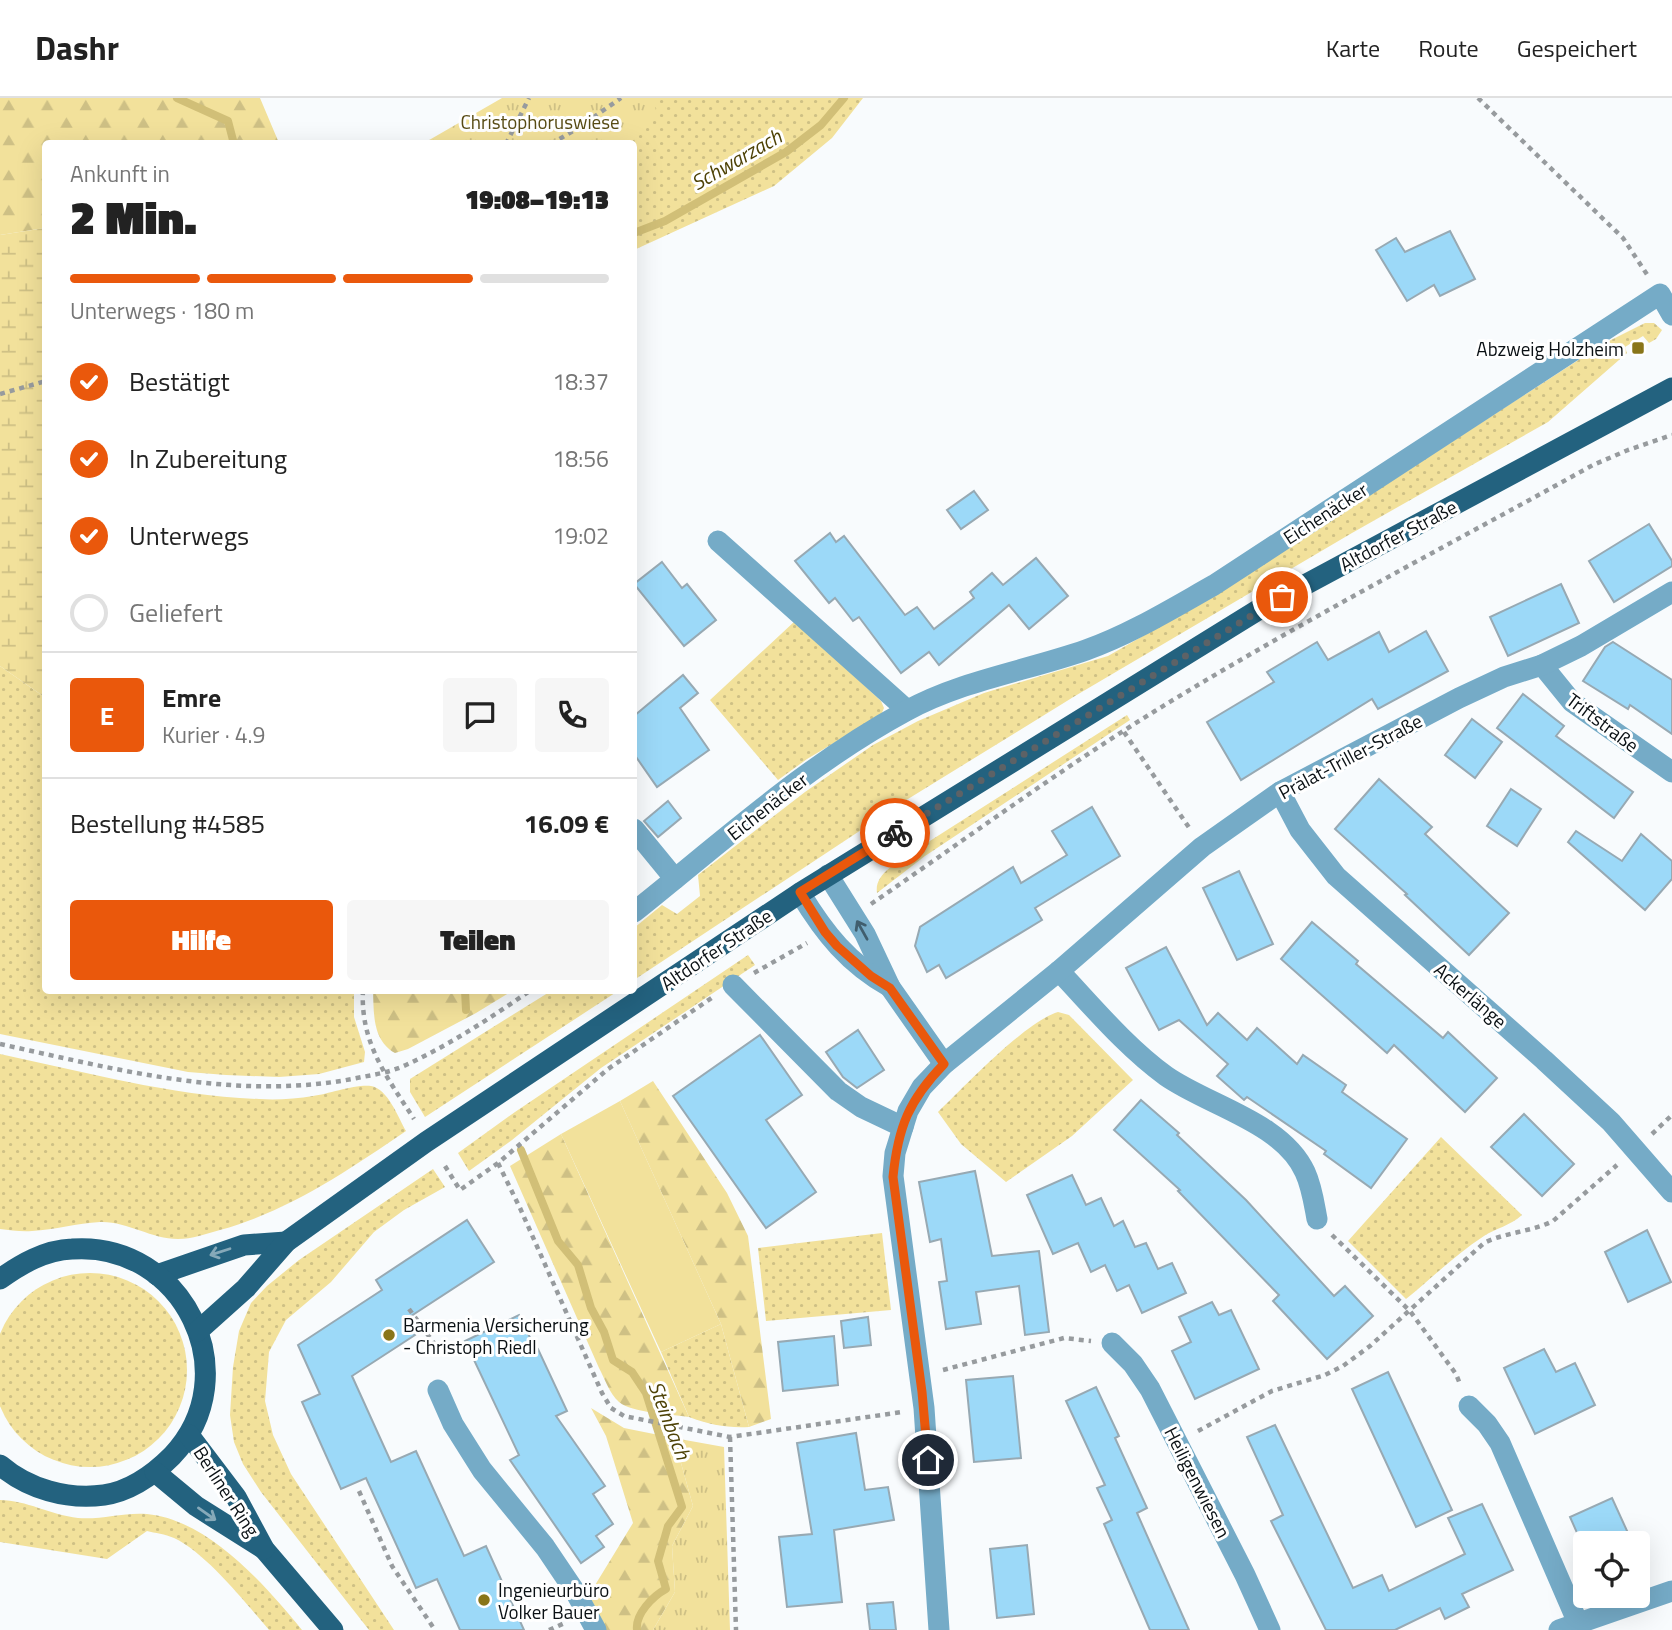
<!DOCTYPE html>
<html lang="de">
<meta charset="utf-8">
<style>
body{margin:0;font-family:"Titillium Web",sans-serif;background:#f6f6f6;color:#222;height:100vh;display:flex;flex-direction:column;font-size:26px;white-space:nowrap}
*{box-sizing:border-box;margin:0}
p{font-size:23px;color:#767676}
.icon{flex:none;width:38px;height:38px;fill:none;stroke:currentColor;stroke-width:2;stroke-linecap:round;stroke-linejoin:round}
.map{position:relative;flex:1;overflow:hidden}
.sheet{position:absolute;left:42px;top:42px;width:595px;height:854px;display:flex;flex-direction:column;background:#fff;border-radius:7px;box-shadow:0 7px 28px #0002}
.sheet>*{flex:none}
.controls{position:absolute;left:1573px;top:1433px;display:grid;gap:14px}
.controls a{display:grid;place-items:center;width:77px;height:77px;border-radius:7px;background:#fff;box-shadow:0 7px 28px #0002;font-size:35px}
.pin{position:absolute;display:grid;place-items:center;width:60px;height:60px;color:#fff;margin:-30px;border:4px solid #fff;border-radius:50%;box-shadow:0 2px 7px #0007}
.courier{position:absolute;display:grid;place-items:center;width:70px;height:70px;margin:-35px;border:5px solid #ea580c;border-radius:50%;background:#fff;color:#222;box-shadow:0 2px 9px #0007}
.head em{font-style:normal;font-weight:800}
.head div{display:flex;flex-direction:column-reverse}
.head{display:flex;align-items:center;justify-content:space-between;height:119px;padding:0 28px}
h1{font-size:46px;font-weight:800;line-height:52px}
.bar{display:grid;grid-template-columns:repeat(4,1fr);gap:10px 7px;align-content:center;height:84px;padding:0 28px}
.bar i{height:9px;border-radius:5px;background:#e0e0e0}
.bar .current{background:#ea580c}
.bar p{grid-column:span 4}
.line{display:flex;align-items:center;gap:18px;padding:0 28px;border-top:2px solid #e0e0e0}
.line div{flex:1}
.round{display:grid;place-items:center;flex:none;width:74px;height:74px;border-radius:7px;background:#f6f6f6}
ol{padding:0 28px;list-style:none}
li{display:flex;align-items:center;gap:21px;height:77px}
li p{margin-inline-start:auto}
li .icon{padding:7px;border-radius:50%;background:#ea580c;color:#fff;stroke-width:4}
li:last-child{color:#767676}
li i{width:38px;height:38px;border:4px solid #e0e0e0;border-radius:50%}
.button{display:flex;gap:14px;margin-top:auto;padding:14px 28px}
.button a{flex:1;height:80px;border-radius:7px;background:#ea580c;color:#fff;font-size:28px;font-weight:800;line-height:80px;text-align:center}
.button a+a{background:#f6f6f6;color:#222}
header{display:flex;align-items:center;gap:42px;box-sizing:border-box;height:98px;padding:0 35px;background:#fff;border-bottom:2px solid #e0e0e0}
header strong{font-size:33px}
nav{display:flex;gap:38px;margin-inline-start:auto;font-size:24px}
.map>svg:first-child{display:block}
.grass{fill:url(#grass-dots)}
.forest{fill:url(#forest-firs)}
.wetland{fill:url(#wetland-marsh)}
.park{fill:url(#park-tufts)}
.pitch{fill:#f2e19b}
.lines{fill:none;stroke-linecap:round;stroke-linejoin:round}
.stream{stroke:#d1bf77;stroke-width:8}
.building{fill:#9cd9f8;stroke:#97a9b3;stroke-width:2}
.path{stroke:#979b9e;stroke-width:4.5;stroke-dasharray:5 5;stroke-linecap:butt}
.minor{stroke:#75abc7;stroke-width:21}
.major{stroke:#23627f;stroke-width:21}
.oneway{stroke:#405e6e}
.oneway2{stroke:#86a9b9}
.done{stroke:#5d6266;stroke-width:7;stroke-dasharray:0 12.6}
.route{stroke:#ea580c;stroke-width:9}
.poi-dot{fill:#897519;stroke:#fff;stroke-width:2.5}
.labels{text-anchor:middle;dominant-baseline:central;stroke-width:6;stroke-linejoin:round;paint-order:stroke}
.park-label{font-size:19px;fill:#584b14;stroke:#fff}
.poi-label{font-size:19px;fill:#0a1014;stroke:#fff;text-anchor:start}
.street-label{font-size:19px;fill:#0a1014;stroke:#fff}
.water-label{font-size:21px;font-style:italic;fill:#4e4206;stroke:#fff}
</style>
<header>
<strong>Dashr</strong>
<nav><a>Karte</a><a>Route</a><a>Gespeichert</a></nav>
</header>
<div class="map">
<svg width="1672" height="1532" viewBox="0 0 1672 1532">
<defs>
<pattern id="grass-dots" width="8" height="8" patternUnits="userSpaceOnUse" patternTransform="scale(1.75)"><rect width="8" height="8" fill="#f2e19b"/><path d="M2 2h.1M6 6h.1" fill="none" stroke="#cec085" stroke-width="1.8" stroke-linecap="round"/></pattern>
<pattern id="forest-firs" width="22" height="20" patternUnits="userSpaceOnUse" patternTransform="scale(1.75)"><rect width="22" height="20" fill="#f2e19b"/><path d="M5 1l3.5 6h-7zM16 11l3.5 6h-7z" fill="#cec085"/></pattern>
<pattern id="wetland-marsh" width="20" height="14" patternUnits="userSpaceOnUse" patternTransform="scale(1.75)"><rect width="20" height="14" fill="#f2e19b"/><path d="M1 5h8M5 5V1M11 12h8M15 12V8" fill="none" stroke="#cec085"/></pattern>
<pattern id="park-tufts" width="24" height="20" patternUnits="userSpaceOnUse" patternTransform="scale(1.75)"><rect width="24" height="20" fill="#f2e19b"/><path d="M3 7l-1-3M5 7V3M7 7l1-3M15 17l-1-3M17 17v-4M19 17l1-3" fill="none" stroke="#cec085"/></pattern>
</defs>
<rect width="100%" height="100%" fill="#f8fbfd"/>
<g class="grass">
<polygon points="636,0 863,0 832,40 774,88 634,152 634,46 570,46"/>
<polygon points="1645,225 1654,225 1662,232 1656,241 1649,245 1643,238 1625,249 1627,255 1548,324 1352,435 1075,598 908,701 634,882 634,830 662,807 677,816 700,798 698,777 805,694 873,647 918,623 984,595 1108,558 1223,492 1603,246"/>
<polygon points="795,523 881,603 884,610 881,617 807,661 778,682 710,602"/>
<polygon points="0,568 43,598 45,602 46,892 354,893 354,919 365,954 364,964 319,976 279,979 226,977 188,974 0,936"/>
<path d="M 1127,617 L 1130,622 L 925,758 L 877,795 C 874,776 897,765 911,755 Z"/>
<polygon points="748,857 755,867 601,970 512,1042 469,1073 458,1055 515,1014"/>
<polygon points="551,893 618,893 425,1019 410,994 410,981"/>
<path d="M 1058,914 L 1069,917 L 1133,982 L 1072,1038 L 1006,1084 L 961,1046 L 938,1014 C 965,988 1025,924 1058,914 Z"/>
<path d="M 0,956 C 85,974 172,998 259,1001 C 276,1002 296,1001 313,998 C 328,996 356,986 371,988 C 388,991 398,1019 406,1033 C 347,1073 289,1113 220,1132 C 206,1136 192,1141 178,1141 C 151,1141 127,1123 100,1124 C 77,1125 55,1132 32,1133 C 21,1134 10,1132 0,1131 Z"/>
<path d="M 1441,1039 L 1522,1117 C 1510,1128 1496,1130 1484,1138 C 1456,1156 1432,1180 1406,1201 L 1348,1143 Z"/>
<polygon points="433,1071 445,1089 404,1112 374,1134 331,1184 286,1222 269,1254 265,1303 273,1337 291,1376 394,1532 369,1532 261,1394 243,1366 234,1344 230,1317 233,1269 239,1233 251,1205 267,1188 299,1162"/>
<polygon points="882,1135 891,1212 766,1223 758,1150"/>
<circle cx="90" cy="1272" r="97"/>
<path d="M 721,1226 L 749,1329 C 727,1330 710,1327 689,1319 L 661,1254 Z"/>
<path d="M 0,1402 C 26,1402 51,1417 78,1420 C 101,1422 124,1414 147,1416 C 209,1422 265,1487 302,1532 L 269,1532 C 245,1504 206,1455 174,1440 C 165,1436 155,1435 147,1433 L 107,1461 L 0,1444 Z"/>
</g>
<g class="forest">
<polygon points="0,0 260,0 279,45 46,46 45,130 0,137"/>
<path d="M 373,893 L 373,892 L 512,893 L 476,915 L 408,951 L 395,955 C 372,942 374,915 373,893 Z"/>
<polygon points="653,983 727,1095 748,1138 771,1321 749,1329 721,1226 620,1003"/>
<path d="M 561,1036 L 689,1319 C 671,1316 632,1315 619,1304 C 609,1295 605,1281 599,1270 L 510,1068 Z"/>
<polygon points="591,1310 624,1330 674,1340 693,1408 672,1448 675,1494 653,1532 606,1532 589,1497 633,1425 606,1338"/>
</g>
<polygon class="wetland" points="45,130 46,130 45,602 43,598 0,568 0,137"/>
<g class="park">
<polygon points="502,0 653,0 657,17 640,35 634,46 424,45"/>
<polygon points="674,1340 724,1349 730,1532 653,1532 675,1494 672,1448 693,1408"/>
</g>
<polygon class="pitch" points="620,1003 721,1226 661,1254 561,1036"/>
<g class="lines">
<g class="stream">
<polyline points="177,0 228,23 234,46"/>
<polyline points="634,135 665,123 786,54 821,27 844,0"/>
<polyline points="465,892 466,912"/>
<path d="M 521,1052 L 558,1143 L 578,1167 L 591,1210 L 604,1234 L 613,1262 L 632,1274 L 646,1295 L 682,1409 L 668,1428 L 658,1463 L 666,1491 C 653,1498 635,1516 637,1532"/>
</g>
</g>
<g class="building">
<polygon points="1450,133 1475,181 1440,198 1434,187 1407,203 1376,152 1396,140 1405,154"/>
<polygon points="974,393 988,412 961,431 947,412"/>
<polygon points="1649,426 1672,463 1672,468 1614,504 1589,463"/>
<polygon points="830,435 836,444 844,438 905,517 917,509 934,531 974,500 970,494 992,475 1003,487 1036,460 1068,498 1029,531 1009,507 939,567 929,554 901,575 859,519 853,523 835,500 829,505 795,463"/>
<polygon points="662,464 682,490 687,486 716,522 684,548 634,486"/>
<polygon points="1561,486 1579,525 1508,558 1490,519"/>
<polygon points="1426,533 1448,573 1378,611 1372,601 1241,682 1207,624 1274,584 1267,574 1317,544 1328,562 1379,534 1389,554"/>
<polygon points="1613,544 1672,582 1672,636 1630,607 1628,611 1583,583 1605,549"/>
<polygon points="683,577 698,595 680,610 709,652 657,689 634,656 634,618"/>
<polygon points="1523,596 1564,628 1556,638 1633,694 1614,720 1497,630"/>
<polygon points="1472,621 1502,644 1475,680 1445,657"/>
<polygon points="1379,681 1432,729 1425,736 1509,815 1469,857 1405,797 1407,796 1335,731"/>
<polygon points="1511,691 1541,711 1517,748 1487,728"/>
<polygon points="668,703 681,720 658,739 644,723"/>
<polygon points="1092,709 1120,758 1035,810 1042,822 946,880 939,867 927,874 915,848 920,829 1013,769 1021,785 1067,757 1052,733"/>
<polygon points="1576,733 1622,763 1641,736 1672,763 1672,781 1645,812 1568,744"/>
<polygon points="1239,773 1273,846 1237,862 1203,790"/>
<polygon points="1312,824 1358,863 1356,866 1443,940 1448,934 1497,980 1465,1014 1394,947 1387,955 1281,861"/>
<polygon points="1166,849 1207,927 1218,915 1247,942 1257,930 1297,966 1303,957 1346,987 1342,994 1407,1041 1371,1090 1324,1056 1326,1053 1247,999 1244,1002 1217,978 1228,966 1179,922 1159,932 1126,870"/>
<polygon points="858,932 884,972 857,990 843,979 826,954"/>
<polygon points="760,937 802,997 766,1022 816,1094 766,1130 673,998"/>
<polygon points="1141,1002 1179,1035 1177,1037 1246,1102 1334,1198 1345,1188 1373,1218 1327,1261 1273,1203 1279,1197 1178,1093 1180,1092 1114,1032"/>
<polygon points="1524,1016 1574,1066 1542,1098 1491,1049"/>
<polygon points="975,1073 992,1158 1039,1153 1049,1234 1025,1237 1019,1188 976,1194 981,1226 946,1231 939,1184 947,1183 941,1141 930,1144 919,1084"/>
<polygon points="1072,1077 1086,1107 1101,1100 1114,1128 1123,1123 1135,1149 1146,1145 1158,1171 1172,1165 1186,1195 1142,1215 1129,1187 1117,1193 1105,1167 1091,1174 1078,1145 1053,1156 1027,1097"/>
<polygon points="467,1122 494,1164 405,1222 415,1237 352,1278 391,1364 416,1353 464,1458 486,1448 524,1532 460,1532 437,1481 416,1490 366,1380 341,1391 302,1304 320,1296 298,1247 382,1192 376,1182"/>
<polygon points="1647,1132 1671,1184 1628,1204 1605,1154"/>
<polygon points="1212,1204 1219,1217 1231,1212 1259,1271 1195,1301 1172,1253 1191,1244 1179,1219"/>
<polygon points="519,1217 536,1252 538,1251 567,1313 556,1318 605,1388 593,1396 613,1426 596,1438 604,1449 581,1465 510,1362 519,1357 465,1243"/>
<polygon points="868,1219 871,1247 844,1250 841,1223"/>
<polygon points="834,1238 838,1287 783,1293 778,1244"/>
<polygon points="1544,1251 1556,1274 1575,1265 1595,1307 1535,1336 1504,1270"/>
<polygon points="1388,1274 1452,1412 1416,1429 1352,1291"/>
<polygon points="1013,1278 1021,1360 974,1364 966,1282"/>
<polygon points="1096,1289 1119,1338 1115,1340 1147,1410 1137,1415 1189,1532 1150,1532 1104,1426 1112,1422 1097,1390 1105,1387 1066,1303"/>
<polygon points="1275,1327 1353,1490 1382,1477 1389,1493 1465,1456 1448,1420 1482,1406 1513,1472 1462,1496 1469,1509 1445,1521 1440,1510 1395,1532 1326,1532 1271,1423 1283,1417 1247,1339"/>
<polygon points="856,1335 865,1392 888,1389 894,1422 834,1432 842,1504 787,1509 779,1439 812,1436 797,1345"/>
<polygon points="1612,1400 1633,1446 1582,1446 1570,1419"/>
<polygon points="1027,1447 1034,1516 997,1520 990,1451"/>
<polygon points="893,1504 896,1532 870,1532 867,1506"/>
</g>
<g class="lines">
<g class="path">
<polyline points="1478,0 1623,140 1648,178"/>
<polyline points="506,46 529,0"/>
<polyline points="551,46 578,30 621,0"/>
<polyline points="0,296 46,283"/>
<polyline points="1124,634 1190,731"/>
<path d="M 871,806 C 966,741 1058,673 1155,613 C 1298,525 1447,448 1593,367 L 1628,352 L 1672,337"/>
<polyline points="754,875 807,845"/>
<path d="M 363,892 C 360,945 387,979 414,1021"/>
<path d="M 0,946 C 115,971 234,1003 352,981 C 371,977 390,975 408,966 C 451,946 492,919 531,892"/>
<polyline points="1652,1036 1672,1017"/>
<polyline points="498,1065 520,1110 602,1295 611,1310 624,1318 730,1339 902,1314"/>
<polyline points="445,1068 460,1092 498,1065 608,971 713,899"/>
<polyline points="1332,1137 1410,1213 1456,1276 1460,1286"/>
<polyline points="409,1211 442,1256"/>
<polyline points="943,1272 1064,1240 1091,1243"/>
<path d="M 1198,1333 L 1272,1293 L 1325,1277 L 1343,1268 L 1370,1248 L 1484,1145 C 1506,1134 1531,1134 1553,1123 L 1617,1067"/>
<polyline points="730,1339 736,1532"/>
<polyline points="359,1393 392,1468 435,1532"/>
<polyline points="549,1532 567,1524"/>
</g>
<g class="minor">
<polyline points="718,443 907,612"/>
<polyline points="1542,567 1572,604 1672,674"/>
<polyline points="1280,694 1300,732 1336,778 1544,962 1611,1024 1672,1094"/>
<polyline points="634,731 675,781"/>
<polyline points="828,777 865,836 890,889 944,966"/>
<path d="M 800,795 C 825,836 848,865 890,889"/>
<path d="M 634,814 C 722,744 806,667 906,613 C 963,582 1026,573 1086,552 C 1131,536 1173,510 1214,487 L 1660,196 L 1672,217"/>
<path d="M 1059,873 C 1093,909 1126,949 1166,978 C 1209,1008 1282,1024 1305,1074 C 1312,1089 1314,1105 1317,1121"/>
<polyline points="733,887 838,993 861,1009 903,1029"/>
<polyline points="1112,1245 1133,1266 1150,1291 1245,1477 1270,1532"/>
<polyline points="438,1292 453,1326 482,1372 545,1449 576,1495 596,1532"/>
<polyline points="1469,1308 1487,1326 1500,1345 1578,1525"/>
<polyline points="939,1532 924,1310 893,1078 895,1055 908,1013 922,989 944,966 1059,873 1202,749 1280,694 1459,600 1504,579 1542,567 1581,548 1672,494"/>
<polyline points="1559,1532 1672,1493"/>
</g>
<g class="major">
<polyline points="157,1177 244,1147 286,1144"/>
<path d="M 0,1181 C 21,1166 45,1152 72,1151 C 183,1143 249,1277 172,1358 C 153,1377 131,1393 104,1397 C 67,1402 28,1391 0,1367"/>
<polyline points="198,1233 246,1190 286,1144 426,1044 800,795 1258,512 1672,290"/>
<polyline points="189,1337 236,1399 264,1451 333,1532"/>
<polyline points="155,1374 196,1408 264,1451"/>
</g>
</g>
<defs><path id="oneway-shaft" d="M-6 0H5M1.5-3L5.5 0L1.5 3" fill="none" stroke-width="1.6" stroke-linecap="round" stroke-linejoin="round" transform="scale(1.75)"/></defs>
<use class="oneway" href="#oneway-shaft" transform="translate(862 832) rotate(-119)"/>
<g class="oneway2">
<use href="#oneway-shaft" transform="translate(220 1154) rotate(162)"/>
<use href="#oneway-shaft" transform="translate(207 1416) rotate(35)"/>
</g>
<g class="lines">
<polyline class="done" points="895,735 1282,499"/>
<path class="route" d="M 895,735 L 800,794 L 825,834 L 837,848 L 871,878 L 890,890 L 944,966 C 909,1002 898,1029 893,1079 L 922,1294 L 928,1362"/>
</g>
<g class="poi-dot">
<rect x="1631" y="243" width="14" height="14" rx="3.5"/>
<circle cx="389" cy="1237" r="7"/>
<circle cx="484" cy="1502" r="7"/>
</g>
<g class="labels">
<g class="park-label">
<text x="540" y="23">Christophoruswiese</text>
</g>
<g class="poi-label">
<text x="1624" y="250" text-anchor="end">Abzweig Holzheim</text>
<text x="403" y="1226">Barmenia Versicherung<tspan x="403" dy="22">- Christoph Riedl</tspan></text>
<text x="498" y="1491">Ingenieurbüro<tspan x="498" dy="22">Volker Bauer</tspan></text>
</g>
<g class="street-label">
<text transform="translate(1325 415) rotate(-33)">Eichenäcker</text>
<text transform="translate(1398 437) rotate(-28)">Altdorfer Straße</text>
<text transform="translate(1603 624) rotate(37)">Triftstraße</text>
<text transform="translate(1350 658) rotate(-28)">Prälat-Triller-Straße</text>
<text transform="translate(767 708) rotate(-38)">Eichenäcker</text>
<text transform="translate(716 851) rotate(-34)">Altdorfer Straße</text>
<text transform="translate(1471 897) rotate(41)">Ackerlänge</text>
<text transform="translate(1198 1384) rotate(63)">Heiligenwiesen</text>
<text transform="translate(227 1393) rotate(57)">Berliner Ring</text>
</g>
<g class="water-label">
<text transform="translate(736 61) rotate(-30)">Schwarzach</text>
<text transform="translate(670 1322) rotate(69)">Steinbach</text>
</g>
</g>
</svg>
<div class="controls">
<a><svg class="icon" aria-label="locate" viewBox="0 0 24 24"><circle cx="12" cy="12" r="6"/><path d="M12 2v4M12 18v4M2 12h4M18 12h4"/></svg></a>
</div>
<div class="pin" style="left:1282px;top:499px;background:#ea580c"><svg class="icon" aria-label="bag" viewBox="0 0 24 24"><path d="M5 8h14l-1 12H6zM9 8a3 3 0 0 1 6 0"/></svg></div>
<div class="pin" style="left:928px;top:1362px;background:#1f2937"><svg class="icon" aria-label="home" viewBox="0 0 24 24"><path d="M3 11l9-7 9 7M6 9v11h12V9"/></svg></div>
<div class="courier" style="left:895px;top:735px"><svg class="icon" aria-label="bike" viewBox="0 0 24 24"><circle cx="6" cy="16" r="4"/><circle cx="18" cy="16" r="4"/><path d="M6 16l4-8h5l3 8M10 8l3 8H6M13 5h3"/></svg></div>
<section class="sheet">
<div class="head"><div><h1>2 Min.</h1><p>Ankunft in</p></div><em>19:08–19:13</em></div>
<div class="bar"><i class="current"></i><i class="current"></i><i class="current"></i><i></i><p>Unterwegs · 180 m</p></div>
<ol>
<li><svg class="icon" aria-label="check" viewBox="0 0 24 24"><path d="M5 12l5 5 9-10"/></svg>Bestätigt<p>18:37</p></li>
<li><svg class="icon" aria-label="check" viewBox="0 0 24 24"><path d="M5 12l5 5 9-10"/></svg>In Zubereitung<p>18:56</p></li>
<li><svg class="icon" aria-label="check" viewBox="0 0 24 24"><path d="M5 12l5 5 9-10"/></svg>Unterwegs<p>19:02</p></li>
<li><i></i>Geliefert</li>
</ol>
<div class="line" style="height:126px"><b class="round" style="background:#ea580c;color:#fff">E</b><div><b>Emre</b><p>Kurier · 4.9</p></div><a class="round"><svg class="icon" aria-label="chat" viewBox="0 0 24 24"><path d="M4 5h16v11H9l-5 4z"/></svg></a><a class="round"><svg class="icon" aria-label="phone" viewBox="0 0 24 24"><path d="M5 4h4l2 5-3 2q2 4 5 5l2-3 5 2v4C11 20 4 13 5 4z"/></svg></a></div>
<div class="line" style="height:91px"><div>Bestellung #4585</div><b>16.09 €</b></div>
<div class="button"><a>Hilfe</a><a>Teilen</a></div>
</section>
</div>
